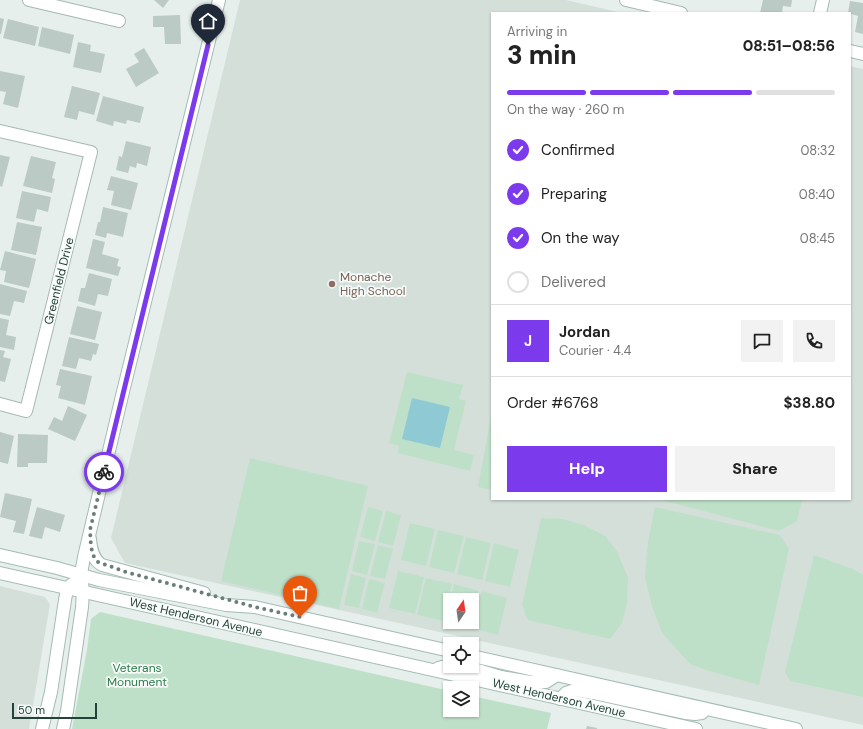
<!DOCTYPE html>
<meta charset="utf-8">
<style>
body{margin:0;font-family:"DM Sans",sans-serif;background:#f2f2f2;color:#222;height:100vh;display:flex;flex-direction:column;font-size:15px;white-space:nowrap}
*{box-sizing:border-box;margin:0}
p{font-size:13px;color:#767676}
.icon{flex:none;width:22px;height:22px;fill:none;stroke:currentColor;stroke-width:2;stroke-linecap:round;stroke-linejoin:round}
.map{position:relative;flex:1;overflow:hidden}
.drawer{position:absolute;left:491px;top:12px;width:360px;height:488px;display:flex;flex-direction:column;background:#fff;border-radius:0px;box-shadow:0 1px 3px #0004}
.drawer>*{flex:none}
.needle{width:26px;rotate:13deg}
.controls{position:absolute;left:443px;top:593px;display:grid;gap:8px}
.controls a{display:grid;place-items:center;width:36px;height:36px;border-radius:0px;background:#fff;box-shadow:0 1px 3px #0004;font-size:20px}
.scale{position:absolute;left:12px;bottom:10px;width:85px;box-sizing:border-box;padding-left:4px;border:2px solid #24423a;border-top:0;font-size:11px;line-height:14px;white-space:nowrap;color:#24423a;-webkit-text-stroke:3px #f7fbf9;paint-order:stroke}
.pin{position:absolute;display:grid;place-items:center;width:34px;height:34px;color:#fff;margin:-41px -17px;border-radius:50% 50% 50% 0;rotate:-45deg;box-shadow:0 0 4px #0007}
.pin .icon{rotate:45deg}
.courier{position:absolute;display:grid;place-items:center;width:40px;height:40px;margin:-20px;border:3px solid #7c3aed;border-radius:50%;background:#fff;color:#222;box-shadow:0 1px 5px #0007}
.overview em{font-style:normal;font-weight:800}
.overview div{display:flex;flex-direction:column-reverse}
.overview{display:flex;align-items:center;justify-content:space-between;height:68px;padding:0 16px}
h1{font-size:26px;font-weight:800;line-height:30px}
.bar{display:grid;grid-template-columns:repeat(4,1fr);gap:6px 4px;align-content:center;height:48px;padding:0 16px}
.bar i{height:5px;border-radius:3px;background:#e0e0e0}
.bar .selected{background:#7c3aed}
.bar p{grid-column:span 4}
.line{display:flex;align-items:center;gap:10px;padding:0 16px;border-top:1px solid #e0e0e0}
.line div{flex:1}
.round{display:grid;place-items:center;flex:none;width:42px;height:42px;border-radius:0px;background:#f2f2f2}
ol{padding:0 16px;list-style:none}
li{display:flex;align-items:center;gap:12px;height:44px}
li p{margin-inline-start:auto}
li .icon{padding:4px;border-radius:50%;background:#7c3aed;color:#fff;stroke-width:4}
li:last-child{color:#767676}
li i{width:22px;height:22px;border:2px solid #e0e0e0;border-radius:50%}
.primary-button{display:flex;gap:8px;margin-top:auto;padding:8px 16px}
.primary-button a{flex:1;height:46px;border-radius:0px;background:#7c3aed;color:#fff;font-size:16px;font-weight:800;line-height:46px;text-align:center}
.primary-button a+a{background:#f2f2f2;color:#222}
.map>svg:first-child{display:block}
.built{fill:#d4dfda;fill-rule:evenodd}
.green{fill:#bfe0c8}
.water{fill:#8ec9d4}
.building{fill:#bbcac4}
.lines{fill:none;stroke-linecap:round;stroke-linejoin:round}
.minor-casing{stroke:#a8b8b2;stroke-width:14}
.tertiary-casing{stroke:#a8b8b2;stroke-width:14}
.secondary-casing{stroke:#a4bbb3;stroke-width:14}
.minor{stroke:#fff;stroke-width:12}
.tertiary{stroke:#fff;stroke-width:12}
.secondary{stroke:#fff;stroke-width:12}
.done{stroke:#687f78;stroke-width:4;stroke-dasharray:0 7.2}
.route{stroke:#7c3aed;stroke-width:5}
.education-dot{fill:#8d6e63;stroke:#f7fbf9;stroke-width:1.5}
.labels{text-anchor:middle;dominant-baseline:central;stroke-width:3.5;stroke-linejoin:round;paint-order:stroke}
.education-label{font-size:12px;fill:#785e54;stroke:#f7fbf9;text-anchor:start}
.street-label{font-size:12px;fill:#24423a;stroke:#f7fbf9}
.park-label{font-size:12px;fill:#2d7a4b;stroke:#f7fbf9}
</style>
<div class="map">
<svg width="863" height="729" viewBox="0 0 863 729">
<rect width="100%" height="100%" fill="#e6efeb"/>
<g class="built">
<path d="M 240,0 L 566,0 L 622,13 L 492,13 L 492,499 L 850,499 L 850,66 L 863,69 L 863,725 L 125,563 L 111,538 ZM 450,600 L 472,600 L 472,622 L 450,622 Z"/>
<polygon points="0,586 45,597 50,604 29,729 0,729"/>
</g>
<g class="green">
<polygon points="407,372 463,385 459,399 466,401 454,450 474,455 470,471 398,453 399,446 389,443"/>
<polygon points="492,411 492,490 478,487"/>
<polygon points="250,458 368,486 339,609 221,581"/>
<polygon points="658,499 802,499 797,521 779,531"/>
<polygon points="368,507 383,511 375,541 360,537"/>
<polygon points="655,507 780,535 789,549 759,685 706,670 690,664 662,633 652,606 645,578 648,542"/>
<polygon points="386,511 401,515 393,546 378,542"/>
<polygon points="541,518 563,519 584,525 605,536 617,551 628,578 627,603 622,623 610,639 528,620 522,605"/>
<polygon points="410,523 435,529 426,566 401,560"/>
<polygon points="438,530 464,536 454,573 429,567"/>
<polygon points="466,537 491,543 482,580 457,574"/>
<polygon points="359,541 375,544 367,575 352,571"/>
<polygon points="494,543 519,550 510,587 485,581"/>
<polygon points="378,545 393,549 385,579 370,576"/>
<polygon points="814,555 853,569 863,575 863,697 790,681 785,672"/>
<polygon points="398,571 424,577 415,614 389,608"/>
<polygon points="351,574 366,578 359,608 344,605"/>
<polygon points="426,578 452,584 443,621 417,615"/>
<polygon points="369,579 385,583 377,613 362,609"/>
<polygon points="454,584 479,591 472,621 472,600 450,600"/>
<polygon points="482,591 507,598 498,635 473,628"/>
<polygon points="450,601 450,622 472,622 470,628 445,622"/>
<polygon points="100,612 450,691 450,710 472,710 472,696 551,713 547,729 72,729 87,650 91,619"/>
</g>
<polygon class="water" points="412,398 450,407 440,448 402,439"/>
<g class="building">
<polygon points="154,0 169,0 163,8"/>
<polygon points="763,0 792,0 791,7 783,6 782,13 760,13"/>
<polygon points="850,1 863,3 863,34 855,32 858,16 848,13"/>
<polygon points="180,15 181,44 165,44 164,27 153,27 153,16"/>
<polygon points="0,18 4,19 1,34 0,34"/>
<polygon points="8,19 39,27 35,46 3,38"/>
<polygon points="42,27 74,35 70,54 38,46"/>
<polygon points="78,42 91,45 90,51 105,54 101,73 73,67"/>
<polygon points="144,48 159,73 136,87 126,69 139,62 134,54"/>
<polygon points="0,71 25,76 18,108 3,104 6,92 0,91"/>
<polygon points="72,86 100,93 94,115 79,111 77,120 64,117"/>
<polygon points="103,96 144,107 140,123 127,120 126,124 114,121 113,126 96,121"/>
<polygon points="126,141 151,147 147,166 137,163 136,168 130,166 128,173 116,170 119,156 122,157"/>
<polygon points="0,155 10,157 2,187 0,186"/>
<polygon points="31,156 56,162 52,178 55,179 52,193 23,186"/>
<polygon points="111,176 138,183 131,210 111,205 114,191 107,190"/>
<polygon points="22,191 51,197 48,212 37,209 34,222 16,218"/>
<polygon points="103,207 128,213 123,237 107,233 106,238 95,235 98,222 100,222"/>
<polygon points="17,222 42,227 36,255 11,250"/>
<polygon points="93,239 105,242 102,254 119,259 117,266 121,267 118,276 86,268"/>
<polygon points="5,251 36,259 29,288 4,282 6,271 0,270"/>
<polygon points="89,273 112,279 108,296 98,294 95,306 78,301 81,288 85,288"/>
<polygon points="0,284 27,291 24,303 14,301 10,316 0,314"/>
<polygon points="77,306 102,312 95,340 70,334"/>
<polygon points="0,318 9,320 6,335 16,337 14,350 0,347"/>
<polygon points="69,337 99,344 96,355 93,354 91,361 79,358 76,369 62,366"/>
<polygon points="0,350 5,351 3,357 11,359 5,382 0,381"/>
<polygon points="60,369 92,376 85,405 58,398 61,386 56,385"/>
<polygon points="68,406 87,415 75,441 48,429 54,417 62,421"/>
<polygon points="0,432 14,436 8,464 0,462"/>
<polygon points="18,434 48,435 47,463 28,463 28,467 17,467"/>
<polygon points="5,493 32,499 24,534 13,532 16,521 0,517"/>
<polygon points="37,507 65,515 60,532 45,527 42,539 29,536"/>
<polygon points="587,726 597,728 597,729 586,729"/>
</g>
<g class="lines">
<defs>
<g id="minor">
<polyline points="29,0 119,21"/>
<polyline points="820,13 823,0"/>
<polyline points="0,131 91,152 26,411 0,404"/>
</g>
<g id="tertiary">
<polyline points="626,0 681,13"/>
<polyline points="850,51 863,54"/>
</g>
<g id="secondary">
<path d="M 90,539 C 91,550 93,560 102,565 L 204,593"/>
<polyline points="0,555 57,568 99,580 226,605 255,607 450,651"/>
<polyline points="0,573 696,729"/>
<polyline points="472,656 796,729"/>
<polyline points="438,668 446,666 474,669 501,677 530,682 546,682 557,675"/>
<polyline points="560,699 566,693 575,690 593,693 685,713 695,714 702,713"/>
<polyline points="42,729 51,692 65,600 67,589 72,584"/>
<polyline points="63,729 67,711 82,607 83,592 81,574 84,557 121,400 219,0"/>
</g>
</defs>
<use href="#minor" class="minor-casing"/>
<use href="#tertiary" class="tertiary-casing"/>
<use href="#secondary" class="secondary-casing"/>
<use href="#minor" class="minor"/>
<use href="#tertiary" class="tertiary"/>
<use href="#secondary" class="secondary"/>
</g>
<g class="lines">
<polyline class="done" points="104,472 90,530 91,547 94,557 98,562 126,572 255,607 300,617"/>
<polyline class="route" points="104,472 208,45"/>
</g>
<circle class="education-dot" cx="332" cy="284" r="4"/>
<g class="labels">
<g class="education-label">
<text x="340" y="277">Monache<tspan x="340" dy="14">High School</tspan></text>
</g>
<g class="street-label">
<text transform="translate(59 281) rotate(-76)">Greenfield Drive</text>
<text transform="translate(196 617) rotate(13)">West Henderson Avenue</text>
<text transform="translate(559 698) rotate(13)">West Henderson Avenue</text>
</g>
<g class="park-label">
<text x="137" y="668">Veterans<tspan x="137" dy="14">Monument</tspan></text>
</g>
</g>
</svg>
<div class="controls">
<a><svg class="needle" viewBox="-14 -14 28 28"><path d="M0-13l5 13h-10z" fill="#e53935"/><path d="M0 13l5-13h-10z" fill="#767676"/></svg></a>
<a><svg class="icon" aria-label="locate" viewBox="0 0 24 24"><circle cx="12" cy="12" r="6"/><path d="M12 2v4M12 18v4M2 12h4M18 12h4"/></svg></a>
<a><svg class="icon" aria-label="layers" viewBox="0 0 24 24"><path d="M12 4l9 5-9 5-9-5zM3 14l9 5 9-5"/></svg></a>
</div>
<div class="scale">50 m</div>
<div class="pin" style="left:300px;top:617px;background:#ea580c"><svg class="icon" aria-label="bag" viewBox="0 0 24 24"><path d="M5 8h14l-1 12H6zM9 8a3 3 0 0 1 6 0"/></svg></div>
<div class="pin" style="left:208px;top:45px;background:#1f2937"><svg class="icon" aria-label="home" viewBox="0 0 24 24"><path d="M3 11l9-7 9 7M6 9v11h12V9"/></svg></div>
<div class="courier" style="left:104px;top:472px"><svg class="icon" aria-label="bike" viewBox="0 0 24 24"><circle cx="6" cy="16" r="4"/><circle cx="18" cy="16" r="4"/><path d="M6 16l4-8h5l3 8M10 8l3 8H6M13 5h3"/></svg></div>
<section class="drawer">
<div class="overview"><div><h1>3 min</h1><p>Arriving in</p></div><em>08:51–08:56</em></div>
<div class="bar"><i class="selected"></i><i class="selected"></i><i class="selected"></i><i></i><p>On the way · 260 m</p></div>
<ol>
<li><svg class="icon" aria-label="check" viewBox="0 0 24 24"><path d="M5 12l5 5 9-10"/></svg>Confirmed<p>08:32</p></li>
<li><svg class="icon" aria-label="check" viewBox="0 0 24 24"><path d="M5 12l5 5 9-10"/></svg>Preparing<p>08:40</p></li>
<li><svg class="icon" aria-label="check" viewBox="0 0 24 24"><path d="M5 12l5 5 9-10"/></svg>On the way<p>08:45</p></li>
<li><i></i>Delivered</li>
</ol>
<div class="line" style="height:72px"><b class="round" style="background:#7c3aed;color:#fff">J</b><div><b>Jordan</b><p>Courier · 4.4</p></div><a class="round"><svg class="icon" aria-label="chat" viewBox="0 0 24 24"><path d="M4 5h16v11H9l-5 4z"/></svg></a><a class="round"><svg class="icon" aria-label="phone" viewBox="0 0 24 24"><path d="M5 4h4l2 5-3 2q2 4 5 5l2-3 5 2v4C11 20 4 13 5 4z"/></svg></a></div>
<div class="line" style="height:52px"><div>Order #6768</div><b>$38.80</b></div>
<div class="primary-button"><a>Help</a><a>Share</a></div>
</section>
</div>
